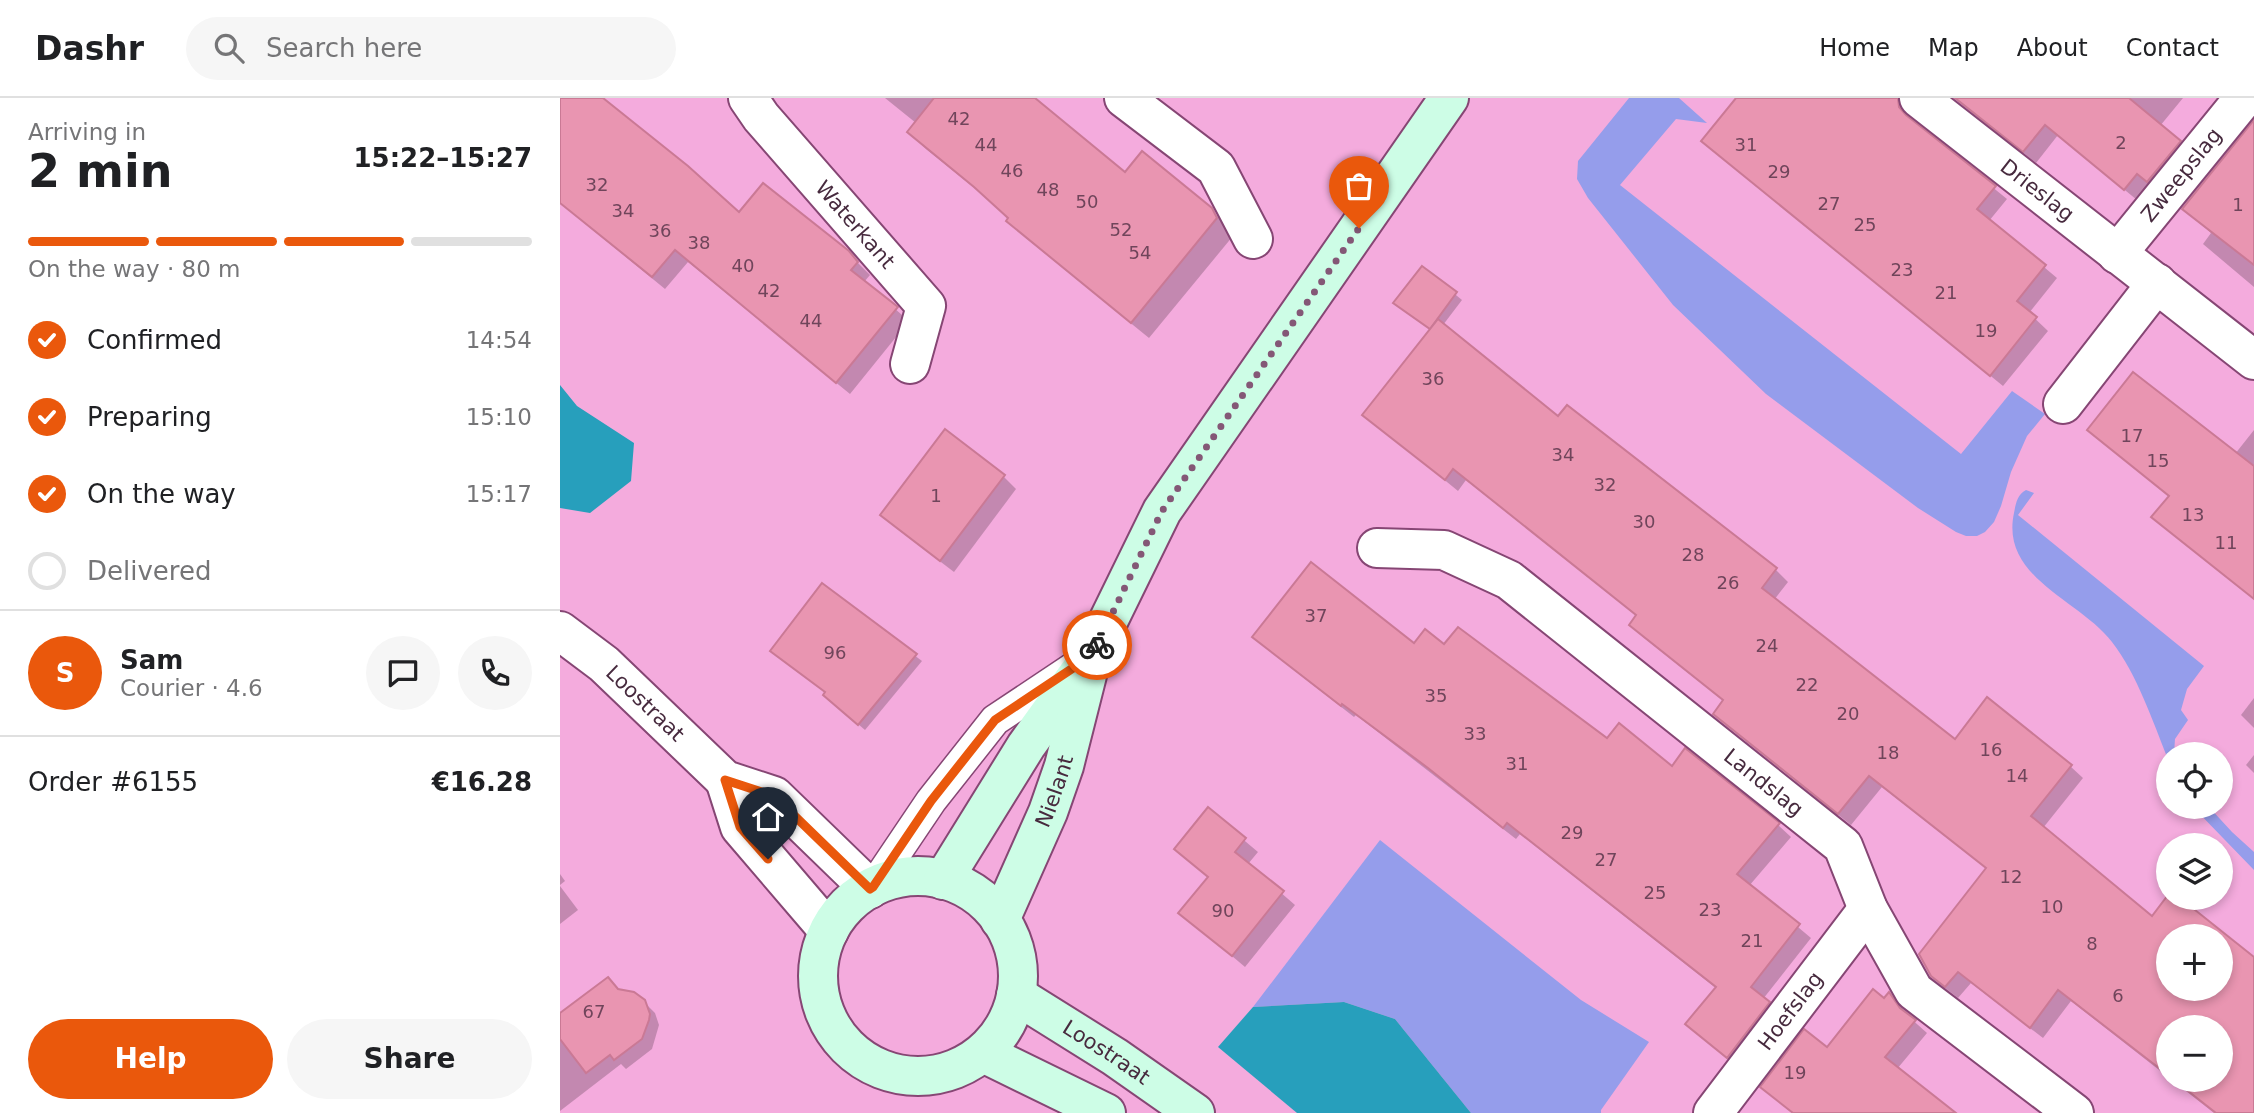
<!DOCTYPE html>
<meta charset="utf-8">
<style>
body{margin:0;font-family:"DejaVu Sans",sans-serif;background:#f6f6f6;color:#202124;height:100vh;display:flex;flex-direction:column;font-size:26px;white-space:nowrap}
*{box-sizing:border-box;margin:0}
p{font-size:23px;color:#757577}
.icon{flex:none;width:38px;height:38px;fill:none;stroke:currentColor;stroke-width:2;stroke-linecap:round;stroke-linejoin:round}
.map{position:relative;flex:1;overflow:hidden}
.sheet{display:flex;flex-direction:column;background:#fff;width:560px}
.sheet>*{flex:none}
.fabs{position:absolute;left:1596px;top:644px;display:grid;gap:14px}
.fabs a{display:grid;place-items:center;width:77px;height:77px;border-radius:50%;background:#fff;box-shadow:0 4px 10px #0003;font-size:35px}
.pin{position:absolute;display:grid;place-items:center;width:60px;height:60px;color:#fff;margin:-72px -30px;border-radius:50% 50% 50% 0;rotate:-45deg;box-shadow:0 0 7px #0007}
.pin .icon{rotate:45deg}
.courier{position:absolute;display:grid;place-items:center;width:70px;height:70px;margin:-35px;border:5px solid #ea580c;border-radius:50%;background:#fff;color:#222;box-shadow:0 2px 9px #0007}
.summary em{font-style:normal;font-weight:800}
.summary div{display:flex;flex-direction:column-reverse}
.summary{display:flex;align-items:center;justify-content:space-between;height:119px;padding:0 28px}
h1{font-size:46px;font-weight:800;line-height:52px}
.bar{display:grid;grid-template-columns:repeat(4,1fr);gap:10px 7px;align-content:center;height:84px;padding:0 28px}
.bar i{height:9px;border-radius:5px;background:#e0e0e0}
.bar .active{background:#ea580c}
.bar p{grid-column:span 4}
.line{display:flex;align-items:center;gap:18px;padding:0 28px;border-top:2px solid #e0e0e0}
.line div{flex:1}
.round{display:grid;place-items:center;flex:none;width:74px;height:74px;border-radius:37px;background:#f6f6f6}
ol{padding:0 28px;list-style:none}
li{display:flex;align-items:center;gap:21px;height:77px}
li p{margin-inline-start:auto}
li .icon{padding:7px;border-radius:50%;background:#ea580c;color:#fff;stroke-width:4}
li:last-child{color:#757577}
li i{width:38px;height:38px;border:4px solid #e0e0e0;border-radius:50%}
.action{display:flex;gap:14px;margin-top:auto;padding:14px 28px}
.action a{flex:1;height:80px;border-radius:42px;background:#ea580c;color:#fff;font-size:28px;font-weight:800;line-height:80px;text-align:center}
.action a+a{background:#f6f6f6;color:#202124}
header{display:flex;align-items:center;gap:42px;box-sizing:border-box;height:98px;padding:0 35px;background:#fff;border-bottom:2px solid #e0e0e0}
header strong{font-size:33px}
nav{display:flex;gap:38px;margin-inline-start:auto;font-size:24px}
.search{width:490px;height:63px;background:#f6f6f6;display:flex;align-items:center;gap:18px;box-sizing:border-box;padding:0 24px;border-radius:38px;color:#757577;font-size:26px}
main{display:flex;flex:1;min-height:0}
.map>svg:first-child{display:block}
.green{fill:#959deb}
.water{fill:#279fbc}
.shadow{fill:#0003;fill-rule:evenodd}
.building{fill:#e995b1;stroke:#ca7995;stroke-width:2;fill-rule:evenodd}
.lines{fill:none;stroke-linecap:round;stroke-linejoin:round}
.lane-casing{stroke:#864674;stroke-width:33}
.street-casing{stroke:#864674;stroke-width:42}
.secondary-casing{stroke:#864674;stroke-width:42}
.lane{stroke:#fff;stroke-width:30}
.street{stroke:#fff;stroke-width:38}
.secondary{stroke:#cdfde6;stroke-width:38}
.done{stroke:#845776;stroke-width:7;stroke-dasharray:0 12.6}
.route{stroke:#ea580c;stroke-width:9}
.labels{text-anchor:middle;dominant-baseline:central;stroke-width:5;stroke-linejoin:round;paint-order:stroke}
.number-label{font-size:18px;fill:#70455b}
.street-label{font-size:21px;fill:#472a3e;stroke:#fbdcf0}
</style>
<header>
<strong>Dashr</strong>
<div class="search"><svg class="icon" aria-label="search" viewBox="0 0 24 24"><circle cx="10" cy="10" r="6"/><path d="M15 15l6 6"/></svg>Search here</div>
<nav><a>Home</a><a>Map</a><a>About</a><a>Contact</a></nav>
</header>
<main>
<section class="sheet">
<div class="summary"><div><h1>2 min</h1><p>Arriving in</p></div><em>15:22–15:27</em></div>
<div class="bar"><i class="active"></i><i class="active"></i><i class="active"></i><i></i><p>On the way · 80 m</p></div>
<ol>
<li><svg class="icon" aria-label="check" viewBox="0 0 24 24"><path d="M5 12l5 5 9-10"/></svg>Confirmed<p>14:54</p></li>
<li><svg class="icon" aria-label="check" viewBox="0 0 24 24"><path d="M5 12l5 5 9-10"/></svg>Preparing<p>15:10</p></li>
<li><svg class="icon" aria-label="check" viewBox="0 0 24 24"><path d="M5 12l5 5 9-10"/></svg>On the way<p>15:17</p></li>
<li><i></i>Delivered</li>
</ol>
<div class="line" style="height:126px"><b class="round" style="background:#ea580c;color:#fff">S</b><div><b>Sam</b><p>Courier · 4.6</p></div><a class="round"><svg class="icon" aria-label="chat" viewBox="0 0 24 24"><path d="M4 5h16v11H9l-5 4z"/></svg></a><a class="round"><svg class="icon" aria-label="phone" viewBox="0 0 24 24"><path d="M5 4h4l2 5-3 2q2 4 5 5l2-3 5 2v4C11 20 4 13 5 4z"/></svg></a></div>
<div class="line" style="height:91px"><div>Order #6155</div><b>€16.28</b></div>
<div class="action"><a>Help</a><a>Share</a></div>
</section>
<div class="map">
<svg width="1694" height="1015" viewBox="0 0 1694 1015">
<rect width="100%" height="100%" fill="#f4abdd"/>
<g class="green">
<polygon points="1069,0 1119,0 1147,25 1116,21 1060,87 1401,356 1452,293 1485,316 1467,338 1451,374 1441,408 1434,424 1425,434 1417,438 1406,438 1396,434 1358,410 1206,296 1113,207 1028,100 1017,81 1018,63"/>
<path d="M 1466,392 L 1474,395 L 1458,417 L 1644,568 L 1627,591 L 1621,612 L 1628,622 L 1615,641 L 1614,656 L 1608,656 L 1608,661 C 1593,624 1577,576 1552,544 C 1520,502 1440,480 1454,415 C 1456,405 1457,397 1466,392 Z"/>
<polygon points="1633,709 1649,709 1672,734 1694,754 1694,772"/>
<polygon points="820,742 1021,902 1089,944 1041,1012 1041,1015 911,1015 835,921 784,904 693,909"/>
</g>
<g class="water">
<polygon points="0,287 17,308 74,345 71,383 30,415 0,410"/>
<polygon points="784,904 835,921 911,1015 737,1015 658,949 693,909"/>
</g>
<g class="shadow">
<polygon points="0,0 39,0 179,117 288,155 310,177 304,184 349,223 290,296 128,164 105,191 0,105"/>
<polygon points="325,0 471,0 565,77 651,112 669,130 673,138 589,240 466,140 433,105 366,51 349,34 356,25"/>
<polygon points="1178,0 1353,0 1349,9 1351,23 1447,101 1429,123 1497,180 1469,215 1488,233 1443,288 1143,43"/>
<polygon points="1394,0 1623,0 1600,28 1632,56 1577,102 1498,37 1476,65"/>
<polygon points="1694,25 1694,189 1643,146 1651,135 1624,111"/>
<path d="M 863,170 L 902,202 L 883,227 L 999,320 L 1216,472 L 1228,484 L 1214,502 L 1395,643 L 1510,668 L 1523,680 L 1483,730 L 1592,820 L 1608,800 L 1617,800 L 1694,861 L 1694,1015 L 1654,1015 L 1612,982 L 1661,982 L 1661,929 L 1608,929 L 1608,979 L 1511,903 L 1483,940 L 1411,885 L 1398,900 L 1385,890 L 1372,877 L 1427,771 L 1322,689 L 1291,727 L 1167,628 L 1155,616 L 1165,604 L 1083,539 L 1071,527 L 1078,519 L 906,382 L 898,393 L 805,317 L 872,232 L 836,205 ZM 1608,838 L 1661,838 L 1661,891 L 1608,891 Z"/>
<polygon points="1529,332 1675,356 1694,332 1694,501 1594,419 1610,399"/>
<polygon points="444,379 456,391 394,474 335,429 322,417"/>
<polygon points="262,488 362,563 305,632 271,603 267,595"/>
<polygon points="694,539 885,548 1047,642 1112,670 1218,727 1231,739 1189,788 1251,840 1203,901 1221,918 1180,971 1127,926 1157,891 960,736 956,741 796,617 794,619 707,551"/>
<polygon points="1694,600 1694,630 1681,617"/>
<polygon points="1694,657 1694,675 1686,667"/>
<polygon points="648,712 698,754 688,766 735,807 685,869 621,815 649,780 616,751"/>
<polygon points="0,776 5,783 0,787"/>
<polygon points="0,788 18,812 0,826"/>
<polygon points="48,881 59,891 84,904 95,915 99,927 92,951 66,971 61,966 0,1013 0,917"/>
<polygon points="1329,896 1348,918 1367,935 1337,971 1393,1015 1232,1015 1202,989 1267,951"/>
</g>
<g class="building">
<polygon points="0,0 43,0 128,68 179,114 203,85 289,153 298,164 291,172 338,209 276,285 115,152 92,179 0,105"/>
<polygon points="374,0 475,0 565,74 582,53 652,110 657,120 571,225 446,123 448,120 414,89 347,34"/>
<polygon points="1176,0 1338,0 1339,9 1346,17 1436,88 1417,111 1486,167 1457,203 1477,219 1430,278 1141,43"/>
<polygon points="1395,0 1569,0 1621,43 1587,84 1577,76 1564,92 1485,27 1463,54"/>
<polygon points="1694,22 1694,167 1622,111"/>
<polygon points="862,168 897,194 870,231 833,205"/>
<path d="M 878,221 L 998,318 L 1007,307 L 1217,470 L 1202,490 L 1395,641 L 1427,599 L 1512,667 L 1471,718 L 1592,818 L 1608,797 L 1608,800 L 1620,800 L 1694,859 L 1694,1015 L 1656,1015 L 1614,982 L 1661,982 L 1661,929 L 1608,929 L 1608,977 L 1498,892 L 1470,930 L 1398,874 L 1385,889 L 1371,878 L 1359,856 L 1426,770 L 1309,678 L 1278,716 L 1153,616 L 1163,602 L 1069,527 L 1076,517 L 893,371 L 885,382 L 802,317 ZM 1608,838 L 1661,838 L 1661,891 L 1608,891 Z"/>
<polygon points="1573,274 1694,368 1694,501 1591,419 1609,398 1527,332"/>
<polygon points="385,331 445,377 380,463 320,417"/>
<polygon points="751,464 854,545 865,531 884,546 898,529 1047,640 1059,625 1112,668 1125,650 1220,725 1177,776 1240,826 1191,889 1210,904 1167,960 1125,926 1156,889 947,725 943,730 868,670 782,606 781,608 692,539"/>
<polygon points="262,485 357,556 298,627 263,597 265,594 210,553"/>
<polygon points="648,709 686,740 675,754 724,793 672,858 618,815 648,779 614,751"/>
<polygon points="48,879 58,891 74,894 85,902 90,916 89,922 82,941 54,962 50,957 26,975 0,941 0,915"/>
<polygon points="1313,891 1324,900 1329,894 1340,910 1356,922 1325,959 1396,1015 1233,1015 1200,989 1244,931 1267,949"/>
</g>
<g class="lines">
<defs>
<polyline id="lane" points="313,789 371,703 435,622 519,566"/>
<g id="street">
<path id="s1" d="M 188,0 L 201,19 L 366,208 L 350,266"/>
<polyline points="564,0 656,70 693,141"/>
<path id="s2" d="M 1359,0 L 1694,262"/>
<path id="s3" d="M 1557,156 L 1684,0"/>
<polyline points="1503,306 1597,185"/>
<path id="s4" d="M 817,450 L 884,452 L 949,482 L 1283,748 L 1308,811 L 1354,893 L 1514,1015"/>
<path id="s5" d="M 0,533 L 44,566 L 165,682 L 214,698 L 310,791"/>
<polyline points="165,682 180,729 269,833"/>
<path id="s6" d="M 1153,1015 L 1308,811"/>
</g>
<g id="secondary">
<circle cx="358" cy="878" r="100"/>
<polyline points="383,782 466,648 531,558 602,413 889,0"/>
<path id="s7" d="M 440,822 L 488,714 L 504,668 L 527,577"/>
<path id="s8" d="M 456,897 L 555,959 L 635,1015"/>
<polyline points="423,955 546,1015"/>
</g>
</defs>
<use href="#lane" class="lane-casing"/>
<use href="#street" class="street-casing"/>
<use href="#secondary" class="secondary-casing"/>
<use href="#lane" class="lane"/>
<use href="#street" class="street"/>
<use href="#secondary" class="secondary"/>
</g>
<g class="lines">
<polyline class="done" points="537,547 602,413 799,130"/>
<polyline class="route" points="208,761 180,729 165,682 214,698 310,791 313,789 371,703 435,622 531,558 537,547"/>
</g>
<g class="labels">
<g class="number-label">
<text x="399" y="20">42</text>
<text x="1561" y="44">2</text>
<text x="426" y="46">44</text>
<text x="1186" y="46">31</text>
<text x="452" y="72">46</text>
<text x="1219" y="73">29</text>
<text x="37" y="86">32</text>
<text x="488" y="91">48</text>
<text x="527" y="103">50</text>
<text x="1269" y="105">27</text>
<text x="1678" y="106">1</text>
<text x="63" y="112">34</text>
<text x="1305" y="126">25</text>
<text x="561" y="131">52</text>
<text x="100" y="132">36</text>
<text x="139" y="144">38</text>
<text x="580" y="154">54</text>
<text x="183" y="167">40</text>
<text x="1342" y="171">23</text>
<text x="209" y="192">42</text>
<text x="1386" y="194">21</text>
<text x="251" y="222">44</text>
<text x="1426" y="232">19</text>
<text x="873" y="280">36</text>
<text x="1572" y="337">17</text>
<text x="1003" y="356">34</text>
<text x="1598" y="362">15</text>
<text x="1045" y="386">32</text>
<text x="376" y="397">1</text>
<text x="1633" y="416">13</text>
<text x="1084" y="423">30</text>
<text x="1666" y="444">11</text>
<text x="1133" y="456">28</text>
<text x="1168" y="484">26</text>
<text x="756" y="517">37</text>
<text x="1207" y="547">24</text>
<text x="275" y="554">96</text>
<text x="1247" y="586">22</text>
<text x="876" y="597">35</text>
<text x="1288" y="615">20</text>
<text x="915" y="635">33</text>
<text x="1431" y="651">16</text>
<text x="1328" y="654">18</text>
<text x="957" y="665">31</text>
<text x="1457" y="677">14</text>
<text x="1012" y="734">29</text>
<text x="1046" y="761">27</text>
<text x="1451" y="778">12</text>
<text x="1095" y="794">25</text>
<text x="1492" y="808">10</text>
<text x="1150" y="811">23</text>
<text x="663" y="812">90</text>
<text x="1192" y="842">21</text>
<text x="1532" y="845">8</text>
<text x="1558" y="897">6</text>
<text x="34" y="913">67</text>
<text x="1235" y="974">19</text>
</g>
<g class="street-label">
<text stroke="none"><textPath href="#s3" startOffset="102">Zweepslag</textPath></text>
<text stroke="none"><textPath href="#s2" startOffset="150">Drieslag</textPath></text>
<text stroke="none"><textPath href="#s1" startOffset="166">Waterkant</textPath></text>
<text stroke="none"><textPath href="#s5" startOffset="112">Loostraat</textPath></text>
<text stroke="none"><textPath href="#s4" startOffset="464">Landslag</textPath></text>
<text stroke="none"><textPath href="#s7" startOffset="140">Nielant</textPath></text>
<text stroke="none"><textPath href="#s6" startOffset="128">Hoefslag</textPath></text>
<text stroke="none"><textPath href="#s8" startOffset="107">Loostraat</textPath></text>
</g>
</g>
</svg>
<div class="fabs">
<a><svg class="icon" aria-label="locate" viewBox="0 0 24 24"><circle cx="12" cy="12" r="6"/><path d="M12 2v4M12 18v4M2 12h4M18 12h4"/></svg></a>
<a><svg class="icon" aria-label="layers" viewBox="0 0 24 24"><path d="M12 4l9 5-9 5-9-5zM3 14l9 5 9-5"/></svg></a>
<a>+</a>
<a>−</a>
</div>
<div class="pin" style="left:799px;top:130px;background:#ea580c"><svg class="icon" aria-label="bag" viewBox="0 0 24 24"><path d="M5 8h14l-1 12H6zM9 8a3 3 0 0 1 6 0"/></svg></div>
<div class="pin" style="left:208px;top:761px;background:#1f2937"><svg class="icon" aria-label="home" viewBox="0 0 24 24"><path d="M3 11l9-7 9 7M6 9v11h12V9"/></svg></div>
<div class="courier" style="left:537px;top:547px"><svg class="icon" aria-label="bike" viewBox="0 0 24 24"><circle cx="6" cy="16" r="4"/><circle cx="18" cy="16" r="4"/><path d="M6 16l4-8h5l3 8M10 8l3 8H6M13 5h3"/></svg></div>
</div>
</main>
